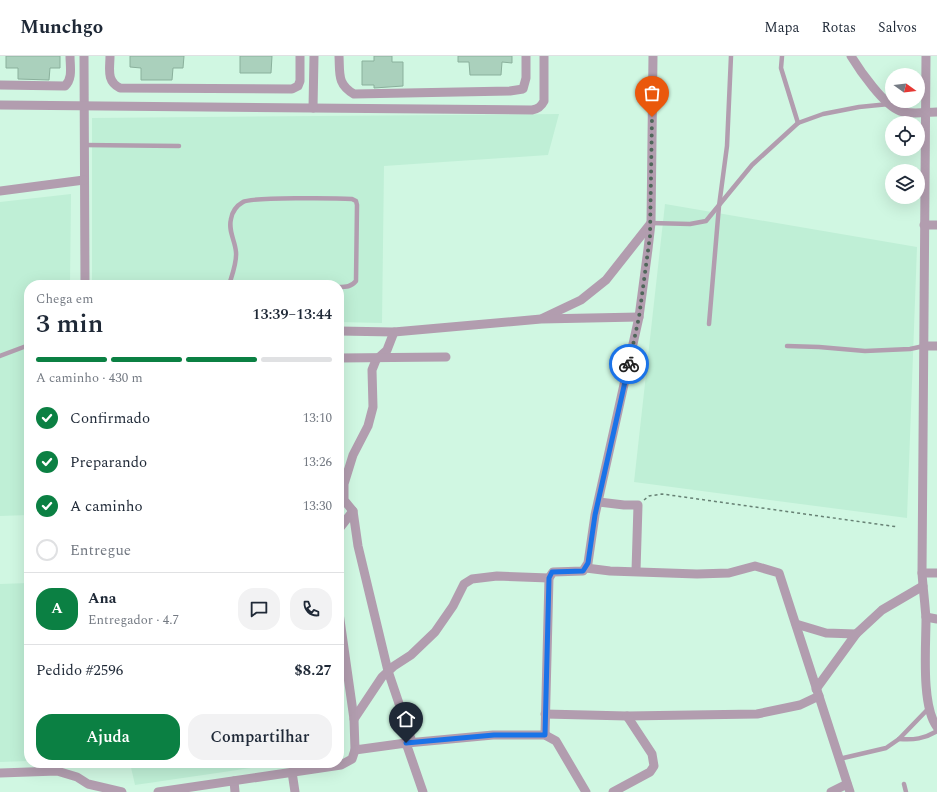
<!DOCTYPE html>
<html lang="pt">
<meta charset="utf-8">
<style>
body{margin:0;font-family:Spectral,serif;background:#f2f2f3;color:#1f2937;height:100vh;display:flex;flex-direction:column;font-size:15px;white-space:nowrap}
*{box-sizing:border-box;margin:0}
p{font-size:13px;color:#747a83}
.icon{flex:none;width:22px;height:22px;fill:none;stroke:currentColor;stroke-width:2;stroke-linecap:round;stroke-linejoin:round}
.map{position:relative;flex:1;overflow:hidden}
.drawer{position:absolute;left:24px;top:224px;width:320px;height:488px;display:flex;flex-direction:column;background:#fff;border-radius:16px;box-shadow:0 4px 16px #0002}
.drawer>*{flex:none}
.needle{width:26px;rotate:105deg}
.fabs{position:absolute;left:885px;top:12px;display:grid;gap:8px}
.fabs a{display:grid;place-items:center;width:40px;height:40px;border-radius:50%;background:#fff;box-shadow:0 4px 16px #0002;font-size:20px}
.pin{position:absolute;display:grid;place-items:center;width:34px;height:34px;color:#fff;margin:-41px -17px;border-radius:50% 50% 50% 0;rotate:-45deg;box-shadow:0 0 4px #0007}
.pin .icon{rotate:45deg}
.courier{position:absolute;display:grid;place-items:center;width:40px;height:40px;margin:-20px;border:3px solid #1a73e8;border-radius:50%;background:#fff;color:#222;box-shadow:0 1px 5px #0007}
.summary em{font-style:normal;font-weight:600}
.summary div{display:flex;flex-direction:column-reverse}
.summary{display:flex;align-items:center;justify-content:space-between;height:68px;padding:0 12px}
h1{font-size:26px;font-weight:600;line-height:30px}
.bar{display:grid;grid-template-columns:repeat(4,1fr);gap:6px 4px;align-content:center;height:48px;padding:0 12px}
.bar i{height:5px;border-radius:3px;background:#e0e1e3}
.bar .selected{background:#0b8043}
.bar p{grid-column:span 4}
.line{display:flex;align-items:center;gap:10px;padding:0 12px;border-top:1px solid #e0e1e3}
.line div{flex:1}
.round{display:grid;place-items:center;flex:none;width:42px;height:42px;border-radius:16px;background:#f2f2f3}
ol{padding:0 12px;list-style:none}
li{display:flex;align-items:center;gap:12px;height:44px}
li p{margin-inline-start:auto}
li .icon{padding:4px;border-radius:50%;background:#0b8043;color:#fff;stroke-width:4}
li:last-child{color:#747a83}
li i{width:22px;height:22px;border:2px solid #e0e1e3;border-radius:50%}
.primary-button{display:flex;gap:8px;margin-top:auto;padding:8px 12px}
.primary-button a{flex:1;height:46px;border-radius:16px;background:#0b8043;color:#fff;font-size:16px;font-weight:600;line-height:46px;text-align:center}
.primary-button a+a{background:#f2f2f3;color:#1f2937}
header{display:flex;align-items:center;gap:24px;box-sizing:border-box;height:56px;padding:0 20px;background:#fff;border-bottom:1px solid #e0e1e3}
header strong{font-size:19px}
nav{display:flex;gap:22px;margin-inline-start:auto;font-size:14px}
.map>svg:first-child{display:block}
.built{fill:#bfefd6}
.building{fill:#aad0bc;stroke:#8ab09c}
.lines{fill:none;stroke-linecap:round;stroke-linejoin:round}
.path{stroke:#678174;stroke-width:1.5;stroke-dasharray:3 3;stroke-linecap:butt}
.lane{stroke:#b29daf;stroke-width:4.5}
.street{stroke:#b29daf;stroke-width:9}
.done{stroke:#50675b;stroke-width:4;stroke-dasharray:0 7.2}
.route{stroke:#1a73e8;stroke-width:5}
</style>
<header>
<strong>Munchgo</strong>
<nav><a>Mapa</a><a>Rotas</a><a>Salvos</a></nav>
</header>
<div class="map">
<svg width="937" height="736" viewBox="0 0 937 736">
<rect width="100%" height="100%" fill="#d0f7e2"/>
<g class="built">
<polygon points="559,58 548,99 384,110 382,267 339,266 339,229 92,229 92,62"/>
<polygon points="71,138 70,229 29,229 29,459 0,460 0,146"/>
<polygon points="665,148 917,191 907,462 634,426"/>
<polygon points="29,527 29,705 0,706 0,528"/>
<polygon points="130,707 285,707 135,729"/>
</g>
<g class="building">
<polygon points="6,0 60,0 60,12 50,12 49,24 18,23 18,12 6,12"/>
<polygon points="130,0 184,0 183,12 173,12 172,24 141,24 141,12 130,11"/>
<polygon points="240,0 272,0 271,17 240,17"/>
<polygon points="374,0 392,0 392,6 403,6 403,30 374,32 374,29 362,29 362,5 374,5"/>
<polygon points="458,0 512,0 512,7 502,6 501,19 470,19 469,6 458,6"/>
</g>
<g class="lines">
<polyline class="path" points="644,444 649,440 662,438 898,471"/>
<g class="lane">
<polyline points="782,0 781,12 798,67"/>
<polyline points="84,89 179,90"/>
<polyline points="651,167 690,168 706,165 752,109 798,67 823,58 859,51 889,48"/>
<path d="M 229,229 C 232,219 237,207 236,196 C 235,184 228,175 231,163 C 232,157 236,150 243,146 C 251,141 338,142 352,143 L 356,145 L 357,149 L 356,225 C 351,231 346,231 339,231"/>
<polyline points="709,268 719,150 727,90 731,0"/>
<polyline points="787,290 819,291 865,295 910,293 924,290"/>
<polyline points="0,300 29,289"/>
<path d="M 899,683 C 914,684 924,683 937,675"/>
<polyline points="839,703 886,692 899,683 928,653"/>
<polyline points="904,728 906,736"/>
</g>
<g class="street">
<polyline points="84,0 85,229"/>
<path d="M 110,0 C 110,13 106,25 120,32 L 292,33 L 298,30 L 300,25 L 300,0"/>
<path d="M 339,0 C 340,18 337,28 354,38 L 510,35 L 523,33 L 526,22 L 526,0"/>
<path d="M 851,0 C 860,15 884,49 900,55 C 910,59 926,56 937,56"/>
<path d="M 926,0 L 922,517 C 923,532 925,547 926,563 C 926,590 921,650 937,671"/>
<path d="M 0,29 L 65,30 C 73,23 70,10 70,0"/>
<path d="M 0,49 L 532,54 C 538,53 541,51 544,45 L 544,0"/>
<polyline points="313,52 314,0"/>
<polyline points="0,135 84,124"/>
<polyline points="924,169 937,169"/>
<polyline points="543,262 581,244 606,224 651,167"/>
<polyline points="339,275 394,276 541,263 639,261"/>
<polyline points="394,276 387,294 376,304 372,314 373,351 368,370 353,399 344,428 344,444 353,455 358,490 388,615 412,686"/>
<polyline points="924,290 937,290"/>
<polyline points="339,302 446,301"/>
<polyline points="599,446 624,449 638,449 636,515"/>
<polyline points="339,473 353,455"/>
<polyline points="586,512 610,515 697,518 729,517 755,510 779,517 850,736"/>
<polyline points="922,517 937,517"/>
<polyline points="339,557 354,663 355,694 406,687 423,736"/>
<polyline points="926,561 937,563"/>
<polyline points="796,568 826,577 856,578"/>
<polyline points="816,633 856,578 882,554 923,530"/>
<polyline points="545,658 627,660 757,658 800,649 819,640"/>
<polyline points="354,663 382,621 394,610 411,599 435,576 453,550 464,528 472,523 497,520 549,522"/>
<polyline points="545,679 549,522 553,516 583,515 588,507 595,459 639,261 648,193 651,167 653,0"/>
<polyline points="407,687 493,679 545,679 556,685 586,736"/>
<polyline points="292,716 295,736"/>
<polyline points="0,717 57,715 77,721 88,728 122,736"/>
<polyline points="234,725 235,736"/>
<polyline points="158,736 341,709 352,703 355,694"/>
<polyline points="613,736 650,716 654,710 652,698 627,660"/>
<polyline points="831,736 847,728"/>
</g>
</g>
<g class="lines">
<polyline class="done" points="629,308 639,261 650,180 652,61"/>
<polyline class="route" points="406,687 494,679 545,679 549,522 552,516 583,515 588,507 595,459 629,308"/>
</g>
</svg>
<div class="fabs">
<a><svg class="needle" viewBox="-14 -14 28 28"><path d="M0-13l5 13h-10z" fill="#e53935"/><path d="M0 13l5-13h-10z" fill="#747a83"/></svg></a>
<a><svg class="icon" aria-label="locate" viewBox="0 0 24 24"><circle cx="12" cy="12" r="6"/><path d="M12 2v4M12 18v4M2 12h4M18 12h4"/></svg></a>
<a><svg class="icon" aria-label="layers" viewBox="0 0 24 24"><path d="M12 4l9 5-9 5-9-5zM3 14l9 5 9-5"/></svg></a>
</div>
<div class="pin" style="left:652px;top:61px;background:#ea580c"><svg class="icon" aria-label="bag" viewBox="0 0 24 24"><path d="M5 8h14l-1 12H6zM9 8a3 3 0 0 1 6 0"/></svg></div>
<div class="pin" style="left:406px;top:687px;background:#1f2937"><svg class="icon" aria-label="home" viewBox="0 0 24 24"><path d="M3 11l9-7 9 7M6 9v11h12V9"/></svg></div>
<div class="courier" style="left:629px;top:308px"><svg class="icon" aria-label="bike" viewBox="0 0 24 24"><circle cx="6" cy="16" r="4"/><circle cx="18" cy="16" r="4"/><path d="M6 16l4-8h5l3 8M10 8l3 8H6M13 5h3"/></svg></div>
<section class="drawer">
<div class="summary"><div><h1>3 min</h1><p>Chega em</p></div><em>13:39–13:44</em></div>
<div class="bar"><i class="selected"></i><i class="selected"></i><i class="selected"></i><i></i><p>A caminho · 430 m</p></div>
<ol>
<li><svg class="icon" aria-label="check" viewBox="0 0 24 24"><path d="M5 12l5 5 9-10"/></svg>Confirmado<p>13:10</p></li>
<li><svg class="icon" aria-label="check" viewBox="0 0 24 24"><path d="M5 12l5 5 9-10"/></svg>Preparando<p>13:26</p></li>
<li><svg class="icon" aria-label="check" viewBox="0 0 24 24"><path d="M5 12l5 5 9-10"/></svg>A caminho<p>13:30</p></li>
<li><i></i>Entregue</li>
</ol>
<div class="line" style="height:72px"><b class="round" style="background:#0b8043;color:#fff">A</b><div><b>Ana</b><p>Entregador · 4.7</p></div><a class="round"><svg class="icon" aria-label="chat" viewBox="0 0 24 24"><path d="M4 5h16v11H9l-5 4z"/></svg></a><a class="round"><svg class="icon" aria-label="phone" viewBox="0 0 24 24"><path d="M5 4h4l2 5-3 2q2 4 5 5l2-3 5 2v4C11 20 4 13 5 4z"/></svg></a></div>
<div class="line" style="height:52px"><div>Pedido #2596</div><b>$8.27</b></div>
<div class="primary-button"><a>Ajuda</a><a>Compartilhar</a></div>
</section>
</div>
